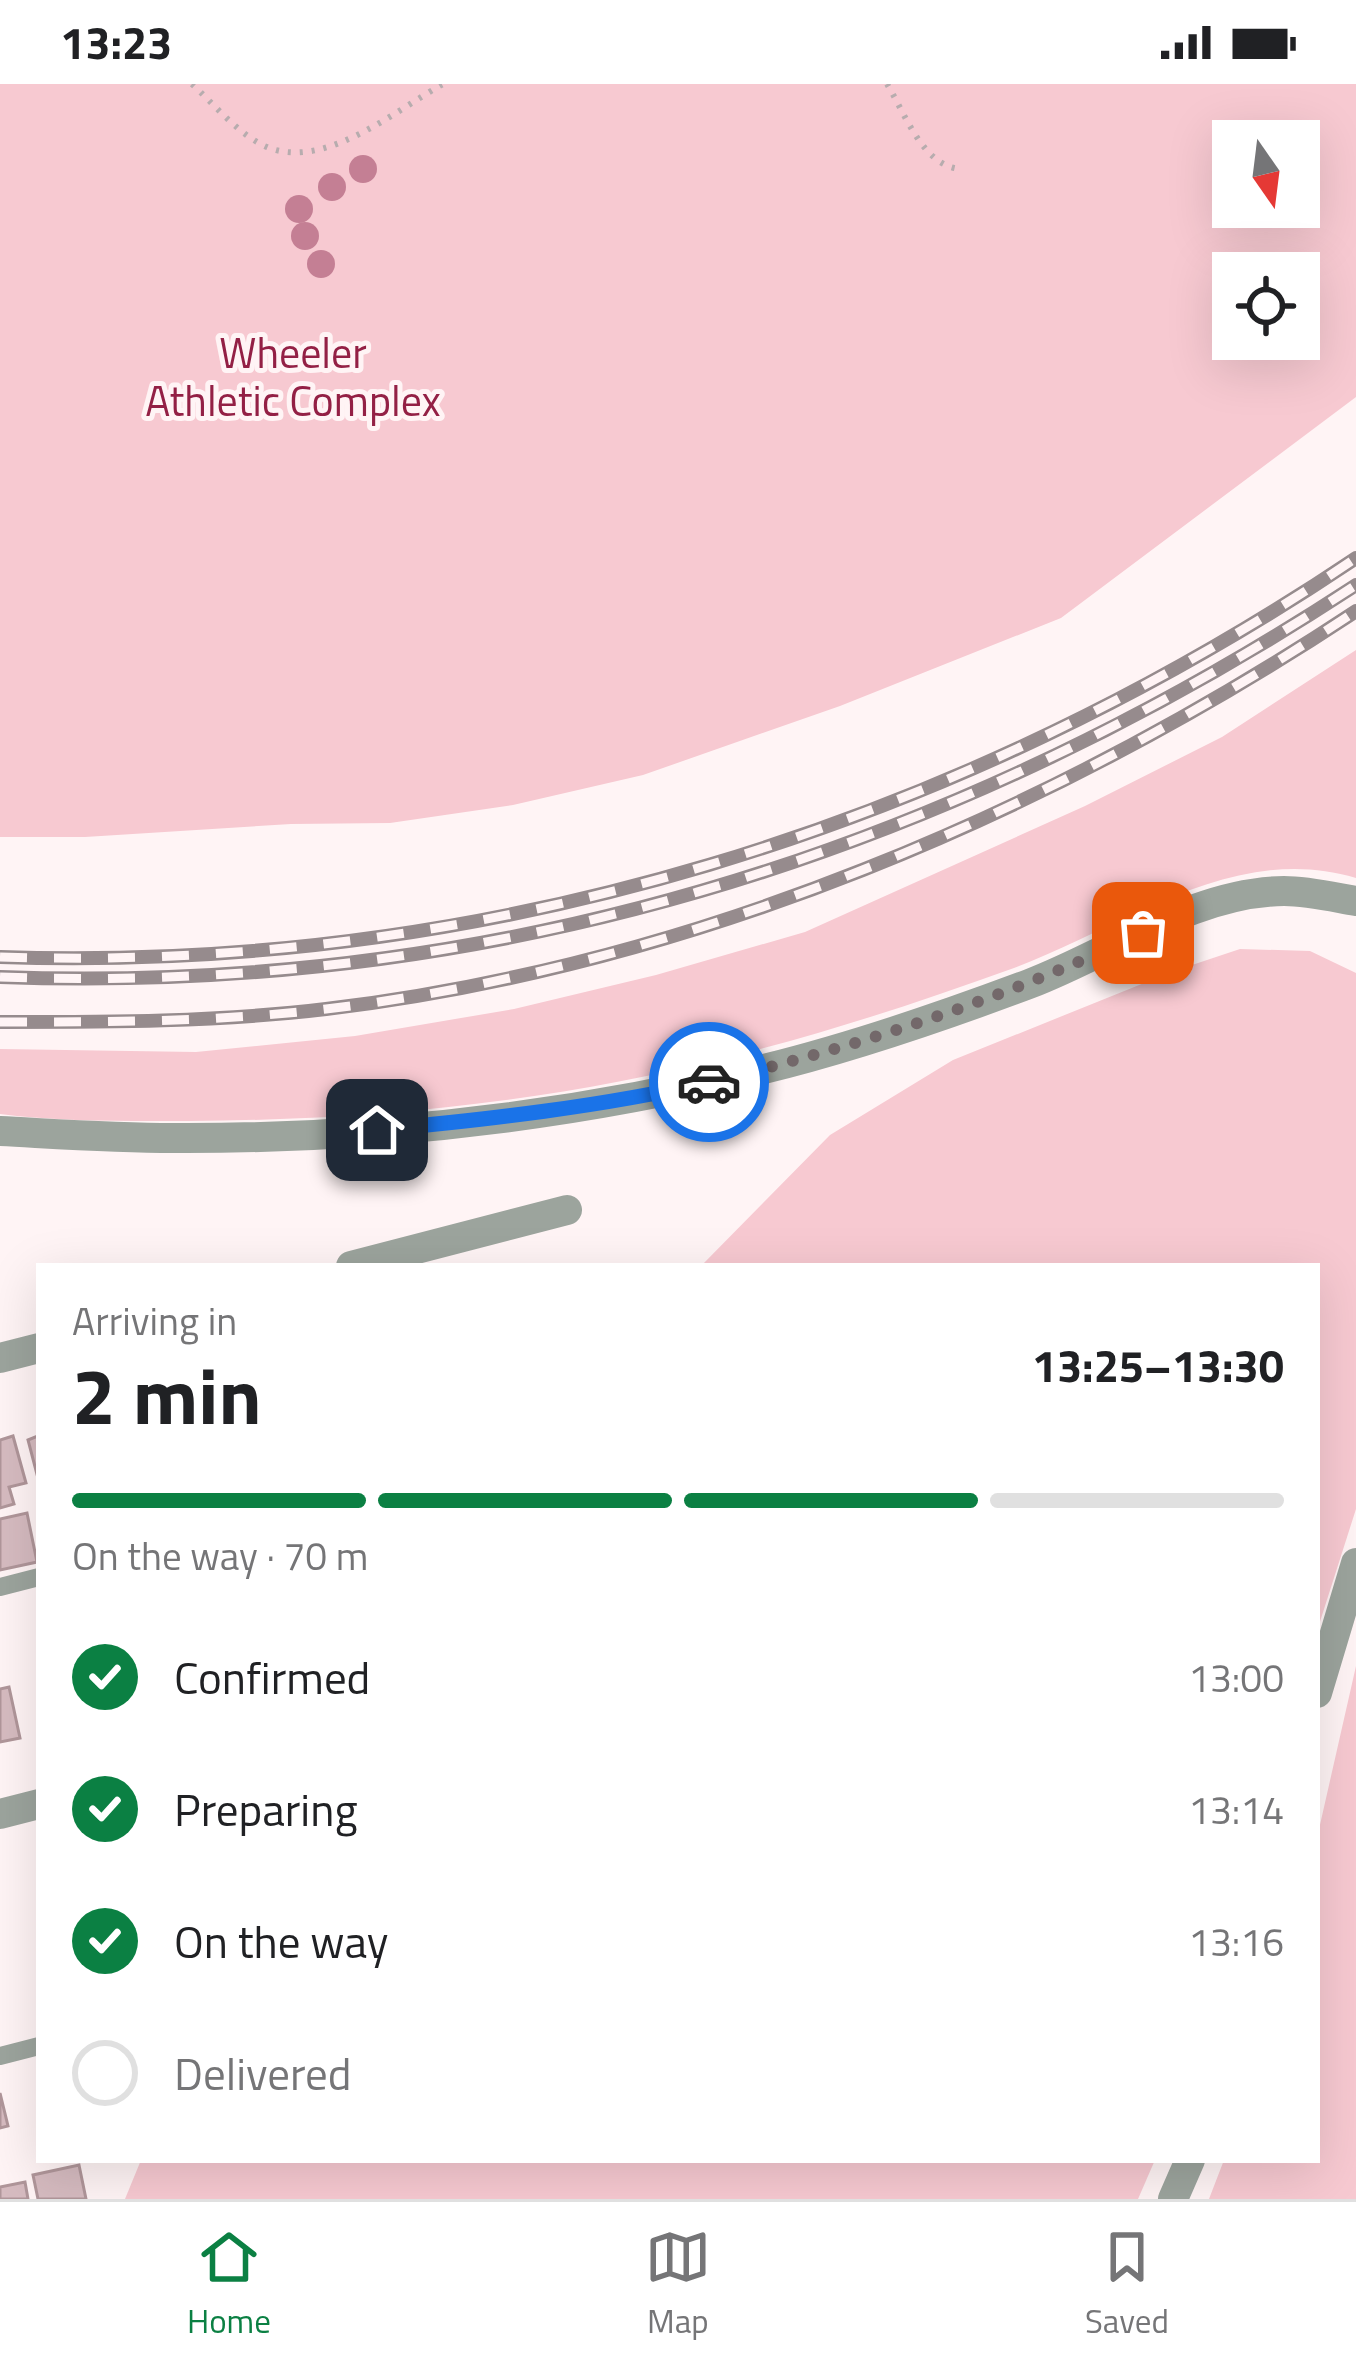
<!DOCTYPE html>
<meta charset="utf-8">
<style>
body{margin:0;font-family:"Titillium Web",sans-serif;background:#f2f2f2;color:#202124;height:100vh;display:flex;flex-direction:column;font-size:45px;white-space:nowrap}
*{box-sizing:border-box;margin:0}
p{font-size:39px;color:#757577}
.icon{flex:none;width:66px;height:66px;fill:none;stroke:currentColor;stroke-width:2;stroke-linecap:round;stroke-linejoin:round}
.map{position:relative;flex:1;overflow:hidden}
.drawer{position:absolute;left:36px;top:1179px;width:1284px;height:900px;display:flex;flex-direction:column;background:#fff;border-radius:0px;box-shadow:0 12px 48px #0002}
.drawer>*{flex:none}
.needle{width:78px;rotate:166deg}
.fabs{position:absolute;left:1212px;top:36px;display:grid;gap:24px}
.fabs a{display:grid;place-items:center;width:108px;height:108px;border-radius:0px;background:#fff;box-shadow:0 12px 48px #0002;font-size:60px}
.pin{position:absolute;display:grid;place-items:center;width:102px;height:102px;color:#fff;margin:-51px;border-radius:24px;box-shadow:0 6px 18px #0006}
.courier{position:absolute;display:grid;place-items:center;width:120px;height:120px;margin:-60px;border:9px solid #1a73e8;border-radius:50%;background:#fff;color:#222;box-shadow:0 3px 15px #0007}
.summary em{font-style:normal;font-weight:700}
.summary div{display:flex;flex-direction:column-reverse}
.summary{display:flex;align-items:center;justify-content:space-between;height:204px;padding:0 36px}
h1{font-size:78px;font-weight:700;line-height:90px}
.bar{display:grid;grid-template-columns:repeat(4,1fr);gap:18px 12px;align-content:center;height:144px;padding:0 36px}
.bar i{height:15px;border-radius:9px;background:#e0e0e0}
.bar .selected{background:#0b8043}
.bar p{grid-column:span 4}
ol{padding:0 36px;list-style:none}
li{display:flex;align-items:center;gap:36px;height:132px}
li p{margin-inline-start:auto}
li .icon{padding:12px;border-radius:50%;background:#0b8043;color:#fff;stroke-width:4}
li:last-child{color:#757577}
li i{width:66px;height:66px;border:6px solid #e0e0e0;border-radius:50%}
.status{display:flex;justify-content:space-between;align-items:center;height:84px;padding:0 60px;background:#fff;direction:ltr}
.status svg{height:33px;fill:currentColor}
.tabs{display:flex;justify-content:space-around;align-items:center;height:168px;border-top:3px solid #e0e0e0;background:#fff;font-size:33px;color:#757577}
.tabs a{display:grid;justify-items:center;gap:6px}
.tabs .selected{color:#0b8043}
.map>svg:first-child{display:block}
.green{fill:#f7c9d1;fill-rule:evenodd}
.building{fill:#d6bbc0;stroke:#b0969a;stroke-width:3}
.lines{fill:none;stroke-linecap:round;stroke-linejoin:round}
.path{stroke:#b7acae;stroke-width:6;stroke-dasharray:3 9;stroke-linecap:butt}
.service{stroke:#9ca49d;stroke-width:18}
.minor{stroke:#9ca49d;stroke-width:30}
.rail-casing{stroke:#968b8d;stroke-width:14}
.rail{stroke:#fff4f5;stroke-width:9;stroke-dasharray:27;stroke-linecap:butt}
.tree{fill:#c47f94}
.done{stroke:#73686a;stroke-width:12;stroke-dasharray:0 21.6}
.route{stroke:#1a73e8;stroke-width:15}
.labels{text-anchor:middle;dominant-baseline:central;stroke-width:10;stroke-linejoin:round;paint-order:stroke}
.park-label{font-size:42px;fill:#932045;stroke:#fff4f5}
</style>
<div class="status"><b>13:23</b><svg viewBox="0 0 49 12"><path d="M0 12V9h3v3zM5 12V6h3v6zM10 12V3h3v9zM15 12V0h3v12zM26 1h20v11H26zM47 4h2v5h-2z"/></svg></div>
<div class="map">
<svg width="1356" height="2115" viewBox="0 0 1356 2115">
<rect width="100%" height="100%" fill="#fff4f5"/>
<g class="green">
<path d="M 0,0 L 1356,0 L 1356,313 L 1061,534 L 840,622 L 643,691 L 513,721 L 390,739 L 291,740 L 85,753 L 0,753 ZM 1233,57 L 1299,57 L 1299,123 L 1233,123 ZM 1233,189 L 1299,189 L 1299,255 L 1233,255 Z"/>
<path d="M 1356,566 L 1356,794 C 1234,757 1124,843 1014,884 C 920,918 826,949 729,973 C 553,1018 372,1036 190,1037 C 127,1037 63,1038 0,1030 L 0,965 L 196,968 L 355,952 L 514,925 L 656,891 L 805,848 L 1085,722 L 1222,653 Z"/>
<polygon points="1240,865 1310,867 1356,889 1356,1425 1317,1547 1317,1182 701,1182 830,1051 953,976 1174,887"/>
<polygon points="1356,1582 1356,2115 1209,2115 1224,2076 1317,2076 1317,1754"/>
<polygon points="141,2076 1155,2076 1138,2115 125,2115"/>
</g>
<g class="building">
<polygon points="39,1343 39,1398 28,1356 38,1352"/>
<polygon points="13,1352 26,1399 9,1403 14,1420 0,1424 0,1356"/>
<polygon points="27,1429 37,1478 0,1486 0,1435"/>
<polygon points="9,1603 20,1654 0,1658 0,1605"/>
<polygon points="0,2009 8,2042 0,2044"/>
<polygon points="79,2081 86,2115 38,2115 33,2091"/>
<polygon points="25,2098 28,2115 0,2115 0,2103"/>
</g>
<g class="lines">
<g class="path">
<path d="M 192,0 C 215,21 242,55 272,65 C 329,83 396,26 443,0"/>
<path d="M 887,0 C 905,29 923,83 961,85"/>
</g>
<g class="service">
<polyline points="0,1503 39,1493"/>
<polyline points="0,1972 39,1962"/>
</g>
<g class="minor">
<path d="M 0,1047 C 58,1050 115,1054 173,1054 C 370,1055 569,1033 760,986 C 851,964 941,933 1029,900 C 1111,869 1193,808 1284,807 C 1308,807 1333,813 1356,817"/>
<polyline points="351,1182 567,1126"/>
<polyline points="0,1274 39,1264"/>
<polyline points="1317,1609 1356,1479"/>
<polyline points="0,1730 39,1720"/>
<polyline points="1173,2115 1190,2076"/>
</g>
<defs>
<g id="rail">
<path d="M 0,873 C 486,889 954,744 1356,474"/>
<path d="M 0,893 C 494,911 945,770 1356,501"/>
<path d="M 0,938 C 109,938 217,938 326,925 C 693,881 1049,730 1356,527"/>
</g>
</defs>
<use href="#rail" class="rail-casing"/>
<use href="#rail" class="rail"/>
</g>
<g class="tree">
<circle cx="363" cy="85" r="14"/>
<circle cx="332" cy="103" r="14"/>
<circle cx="299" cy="125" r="14"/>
<circle cx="305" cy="152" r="14"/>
<circle cx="321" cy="180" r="14"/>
</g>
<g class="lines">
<path class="done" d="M 709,998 C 859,963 1004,914 1143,849"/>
<path class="route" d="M 377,1046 C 489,1035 600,1023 709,998"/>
</g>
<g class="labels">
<g class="park-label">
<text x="293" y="268">Wheeler<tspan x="293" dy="48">Athletic Complex</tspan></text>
</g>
</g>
</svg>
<div class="fabs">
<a><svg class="needle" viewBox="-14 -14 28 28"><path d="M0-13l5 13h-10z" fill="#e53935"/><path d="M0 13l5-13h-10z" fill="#757577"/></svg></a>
<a><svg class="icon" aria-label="locate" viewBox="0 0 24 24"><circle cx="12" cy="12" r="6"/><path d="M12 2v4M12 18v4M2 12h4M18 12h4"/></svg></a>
</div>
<div class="pin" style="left:1143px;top:849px;background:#ea580c"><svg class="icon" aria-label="bag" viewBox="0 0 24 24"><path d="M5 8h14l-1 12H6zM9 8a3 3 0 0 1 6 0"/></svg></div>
<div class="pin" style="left:377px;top:1046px;background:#1f2937"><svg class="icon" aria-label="home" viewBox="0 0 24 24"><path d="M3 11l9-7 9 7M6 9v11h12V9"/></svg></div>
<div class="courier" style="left:709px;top:998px"><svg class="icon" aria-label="car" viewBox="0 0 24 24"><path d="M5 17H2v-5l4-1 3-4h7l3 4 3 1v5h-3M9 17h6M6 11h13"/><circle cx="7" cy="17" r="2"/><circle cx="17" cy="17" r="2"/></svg></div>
<section class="drawer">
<div class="summary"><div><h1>2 min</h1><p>Arriving in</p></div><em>13:25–13:30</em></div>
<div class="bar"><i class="selected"></i><i class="selected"></i><i class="selected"></i><i></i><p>On the way · 70 m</p></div>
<ol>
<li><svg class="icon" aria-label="check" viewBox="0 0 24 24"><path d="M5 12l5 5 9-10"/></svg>Confirmed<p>13:00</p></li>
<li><svg class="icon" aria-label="check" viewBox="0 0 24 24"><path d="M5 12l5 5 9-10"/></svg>Preparing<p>13:14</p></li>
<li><svg class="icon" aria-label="check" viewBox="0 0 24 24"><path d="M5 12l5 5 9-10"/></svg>On the way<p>13:16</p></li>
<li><i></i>Delivered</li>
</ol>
</section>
</div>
<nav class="tabs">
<a class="selected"><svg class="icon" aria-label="home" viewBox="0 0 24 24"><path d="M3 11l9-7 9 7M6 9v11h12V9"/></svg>Home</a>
<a><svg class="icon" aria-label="map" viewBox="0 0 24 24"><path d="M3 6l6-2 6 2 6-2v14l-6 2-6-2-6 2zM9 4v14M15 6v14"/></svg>Map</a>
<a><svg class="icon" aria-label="saved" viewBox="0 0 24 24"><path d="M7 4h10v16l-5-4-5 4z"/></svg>Saved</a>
</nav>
